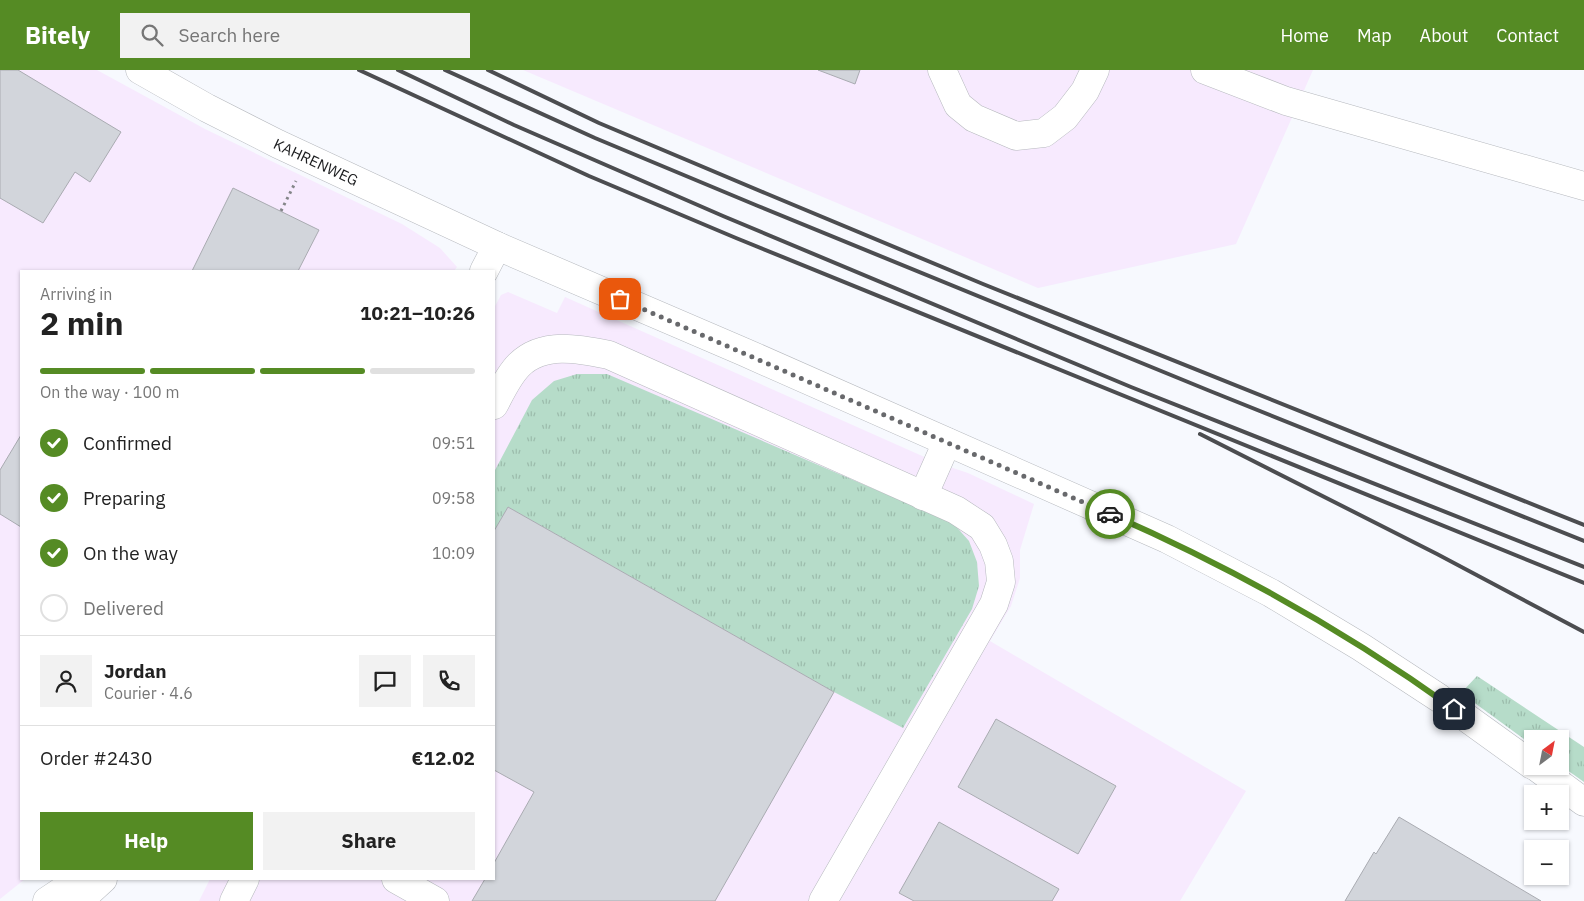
<!DOCTYPE html>
<meta charset="utf-8">
<style>
body{margin:0;font-family:"IBM Plex Sans",sans-serif;background:#f2f2f2;color:#222;height:100vh;display:flex;flex-direction:column;font-size:19px;white-space:nowrap}
*{box-sizing:border-box;margin:0}
p{font-size:16px;color:#767676}
.icon{flex:none;width:28px;height:28px;fill:none;stroke:currentColor;stroke-width:2;stroke-linecap:round;stroke-linejoin:round}
.map{position:relative;flex:1;overflow:hidden}
.side{position:absolute;left:20px;top:200px;width:475px;height:610px;display:flex;flex-direction:column;background:#fff;border-radius:0px;box-shadow:0 1px 4px #0004}
.side>*{flex:none}
.needle{width:32px;rotate:32deg}
.buttons{position:absolute;left:1524px;top:660px;display:grid;gap:10px}
.buttons a{display:grid;place-items:center;width:45px;height:45px;border-radius:0px;background:#fff;box-shadow:0 1px 4px #0004;font-size:25px}
.pin{position:absolute;display:grid;place-items:center;width:42px;height:42px;color:#fff;margin:-21px;border-radius:10px;box-shadow:0 2px 8px #0006}
.courier{position:absolute;display:grid;place-items:center;width:50px;height:50px;margin:-25px;border:4px solid #558b24;border-radius:50%;background:#fff;color:#222;box-shadow:0 1px 6px #0007}
.headline em{font-style:normal;font-weight:800}
.headline div{display:flex;flex-direction:column-reverse}
.headline{display:flex;align-items:center;justify-content:space-between;height:85px;padding:0 20px}
h1{font-size:32px;font-weight:800;line-height:38px}
.bar{display:grid;grid-template-columns:repeat(4,1fr);gap:8px 5px;align-content:center;height:60px;padding:0 20px}
.bar i{height:6px;border-radius:4px;background:#e0e0e0}
.bar .selected{background:#558b24}
.bar p{grid-column:span 4}
.line{display:flex;align-items:center;gap:12px;padding:0 20px;border-top:1px solid #e0e0e0}
.line div{flex:1}
.round{display:grid;place-items:center;flex:none;width:52px;height:52px;border-radius:0px;background:#f2f2f2}
ol{padding:0 20px;list-style:none}
li{display:flex;align-items:center;gap:15px;height:55px}
li p{margin-inline-start:auto}
li .icon{padding:5px;border-radius:50%;background:#558b24;color:#fff;stroke-width:4}
li:last-child{color:#767676}
li i{width:28px;height:28px;border:2px solid #e0e0e0;border-radius:50%}
.cta{display:flex;gap:10px;margin-top:auto;padding:10px 20px}
.cta a{flex:1;height:58px;border-radius:0px;background:#558b24;color:#fff;font-size:20px;font-weight:800;line-height:58px;text-align:center}
.cta a+a{background:#f2f2f2;color:#222}
header{display:flex;align-items:center;gap:30px;box-sizing:border-box;height:70px;padding:0 25px;background:#558b24;color:#fff}
header strong{font-size:24px}
nav{display:flex;gap:28px;margin-inline-start:auto;font-size:18px}
.search{width:350px;height:45px;background:#f2f2f2;display:flex;align-items:center;gap:12px;box-sizing:border-box;padding:0 18px;border-radius:0px;color:#767676;font-size:19px}
.map>svg:first-child{display:block}
.industrial{fill:#f7eafe}
.grass{fill:url(#grass-tufts)}
.building{fill:#d2d5db;stroke:#a9abb1}
.lines{fill:none;stroke-linecap:round;stroke-linejoin:round}
.minor-casing{stroke:#b6b9be;stroke-width:29}
.path{stroke:#838588;stroke-width:3;stroke-dasharray:2.5 4;stroke-linecap:butt}
.minor{stroke:#fff;stroke-width:28}
.rail{stroke:#4c4d50;stroke-width:4}
.done{stroke:#68696c;stroke-width:5;stroke-dasharray:0 9}
.route{stroke:#558b24;stroke-width:6}
.labels{text-anchor:middle;dominant-baseline:central;stroke-width:5;stroke-linejoin:round;paint-order:stroke}
.street-label{font-size:15px;fill:#1b1c1e;stroke:#fff}
</style>
<header>
<strong>Bitely</strong>
<div class="search"><svg class="icon" aria-label="search" viewBox="0 0 24 24"><circle cx="10" cy="10" r="6"/><path d="M15 15l6 6"/></svg>Search here</div>
<nav><a>Home</a><a>Map</a><a>About</a><a>Contact</a></nav>
</header>
<div class="map">
<svg width="1584" height="831" viewBox="0 0 1584 831">
<defs>
<pattern id="grass-tufts" width="24" height="20" patternUnits="userSpaceOnUse" patternTransform="scale(1.25)"><rect width="24" height="20" fill="#b6dcc9"/><path d="M3 7l-1-3M5 7V3M7 7l1-3M15 17l-1-3M17 17v-4M19 17l1-3" fill="none" stroke="#9cbcac"/></pattern>
</defs>
<rect width="100%" height="100%" fill="#f7f9fe"/>
<g class="industrial">
<polygon points="0,0 97,0 205,59 402,154 440,178 457,197 454,201 21,201 21,809 25,809 0,829"/>
<polygon points="523,0 1313,0 1236,174 1038,218"/>
<polygon points="508,222 557,243 565,227 938,393 968,403 1034,434 1020,480 1020,508 1011,536 990,571 1246,721 1180,831 199,831 210,809 494,809 494,238 501,225"/>
</g>
<g class="grass">
<polygon points="577,304 607,304 953,453 969,471 977,492 979,516 972,539 903,658 834,622 508,437 494,461 494,402 532,330 554,311"/>
<polygon points="1477,606 1584,677 1584,712 1560,695 1560,669 1532,669 1532,675 1461,623"/>
</g>
<g class="building">
<polygon points="0,0 18,0 121,62 90,112 75,102 43,153 0,128"/>
<polygon points="818,0 860,0 855,14"/>
<polygon points="233,118 319,160 298,201 192,201"/>
<polygon points="21,365 21,457 0,444 0,400"/>
<polygon points="508,437 834,622 715,831 472,831 485,809 494,809 494,793 534,722 494,700 494,461"/>
<polygon points="996,649 1116,716 1078,784 958,717"/>
<polygon points="1399,747 1541,831 1345,831 1374,782 1376,784"/>
<polygon points="939,752 1059,819 1052,831 914,831 899,823"/>
</g>
<g class="lines">
<defs>
<g id="minor">
<polyline points="140,0 207,38 278,74 497,176 744,282 1167,469 1271,523 1361,577 1439,628 1532,695"/>
<polyline points="942,0 958,35 974,48 1016,66 1044,63 1065,47 1085,21 1095,0"/>
<polyline points="1205,0 1286,31 1584,116"/>
<polyline points="484,201 497,176"/>
<path d="M 494,335 C 501,322 508,306 519,295 C 543,271 580,279 609,285 L 956,440 L 982,457 L 993,475 L 999,491 L 1001,512 L 994,534 L 823,831"/>
<polyline points="923,426 947,372"/>
<polyline points="1535,696 1584,732"/>
<polyline points="396,809 435,831"/>
<polyline points="47,831 80,809"/>
<polyline points="79,831 103,809"/>
<polyline points="234,831 245,809"/>
</g>
</defs>
<use href="#minor" class="minor-casing"/>
<polyline class="path" points="281,141 296,111"/>
<use href="#minor" class="minor"/>
<g class="rail">
<polyline points="359,0 589,106 736,168 1584,513"/>
<polyline points="398,0 514,55 723,146 1131,317 1584,497"/>
<polyline points="445,0 595,68 758,136 1210,321 1584,471"/>
<polyline points="488,0 599,53 765,123 983,214 1584,455"/>
<polyline points="1200,364 1437,484 1584,562"/>
</g>
</g>
<g class="lines">
<polyline class="done" points="620,229 1110,444"/>
<path class="route" d="M 1110,444 C 1231,497 1347,562 1454,639"/>
</g>
<g class="labels">
<g class="street-label">
<text transform="translate(316 92) rotate(25)">KAHRENWEG</text>
</g>
</g>
</svg>
<div class="buttons">
<a><svg class="needle" viewBox="-14 -14 28 28"><path d="M0-13l5 13h-10z" fill="#e53935"/><path d="M0 13l5-13h-10z" fill="#767676"/></svg></a>
<a>+</a>
<a>−</a>
</div>
<div class="pin" style="left:620px;top:229px;background:#ea580c"><svg class="icon" aria-label="bag" viewBox="0 0 24 24"><path d="M5 8h14l-1 12H6zM9 8a3 3 0 0 1 6 0"/></svg></div>
<div class="pin" style="left:1454px;top:639px;background:#1f2937"><svg class="icon" aria-label="home" viewBox="0 0 24 24"><path d="M3 11l9-7 9 7M6 9v11h12V9"/></svg></div>
<div class="courier" style="left:1110px;top:444px"><svg class="icon" aria-label="car" viewBox="0 0 24 24"><path d="M5 17H2v-5l4-1 3-4h7l3 4 3 1v5h-3M9 17h6M6 11h13"/><circle cx="7" cy="17" r="2"/><circle cx="17" cy="17" r="2"/></svg></div>
<section class="side">
<div class="headline"><div><h1>2 min</h1><p>Arriving in</p></div><em>10:21–10:26</em></div>
<div class="bar"><i class="selected"></i><i class="selected"></i><i class="selected"></i><i></i><p>On the way · 100 m</p></div>
<ol>
<li><svg class="icon" aria-label="check" viewBox="0 0 24 24"><path d="M5 12l5 5 9-10"/></svg>Confirmed<p>09:51</p></li>
<li><svg class="icon" aria-label="check" viewBox="0 0 24 24"><path d="M5 12l5 5 9-10"/></svg>Preparing<p>09:58</p></li>
<li><svg class="icon" aria-label="check" viewBox="0 0 24 24"><path d="M5 12l5 5 9-10"/></svg>On the way<p>10:09</p></li>
<li><i></i>Delivered</li>
</ol>
<div class="line" style="height:90px"><a class="round"><svg class="icon" aria-label="person" viewBox="0 0 24 24"><circle cx="12" cy="8" r="4"/><path d="M4 21q1-7 8-7t8 7"/></svg></a><div><b>Jordan</b><p>Courier · 4.6</p></div><a class="round"><svg class="icon" aria-label="chat" viewBox="0 0 24 24"><path d="M4 5h16v11H9l-5 4z"/></svg></a><a class="round"><svg class="icon" aria-label="phone" viewBox="0 0 24 24"><path d="M5 4h4l2 5-3 2q2 4 5 5l2-3 5 2v4C11 20 4 13 5 4z"/></svg></a></div>
<div class="line" style="height:65px"><div>Order #2430</div><b>€12.02</b></div>
<div class="cta"><a>Help</a><a>Share</a></div>
</section>
</div>
